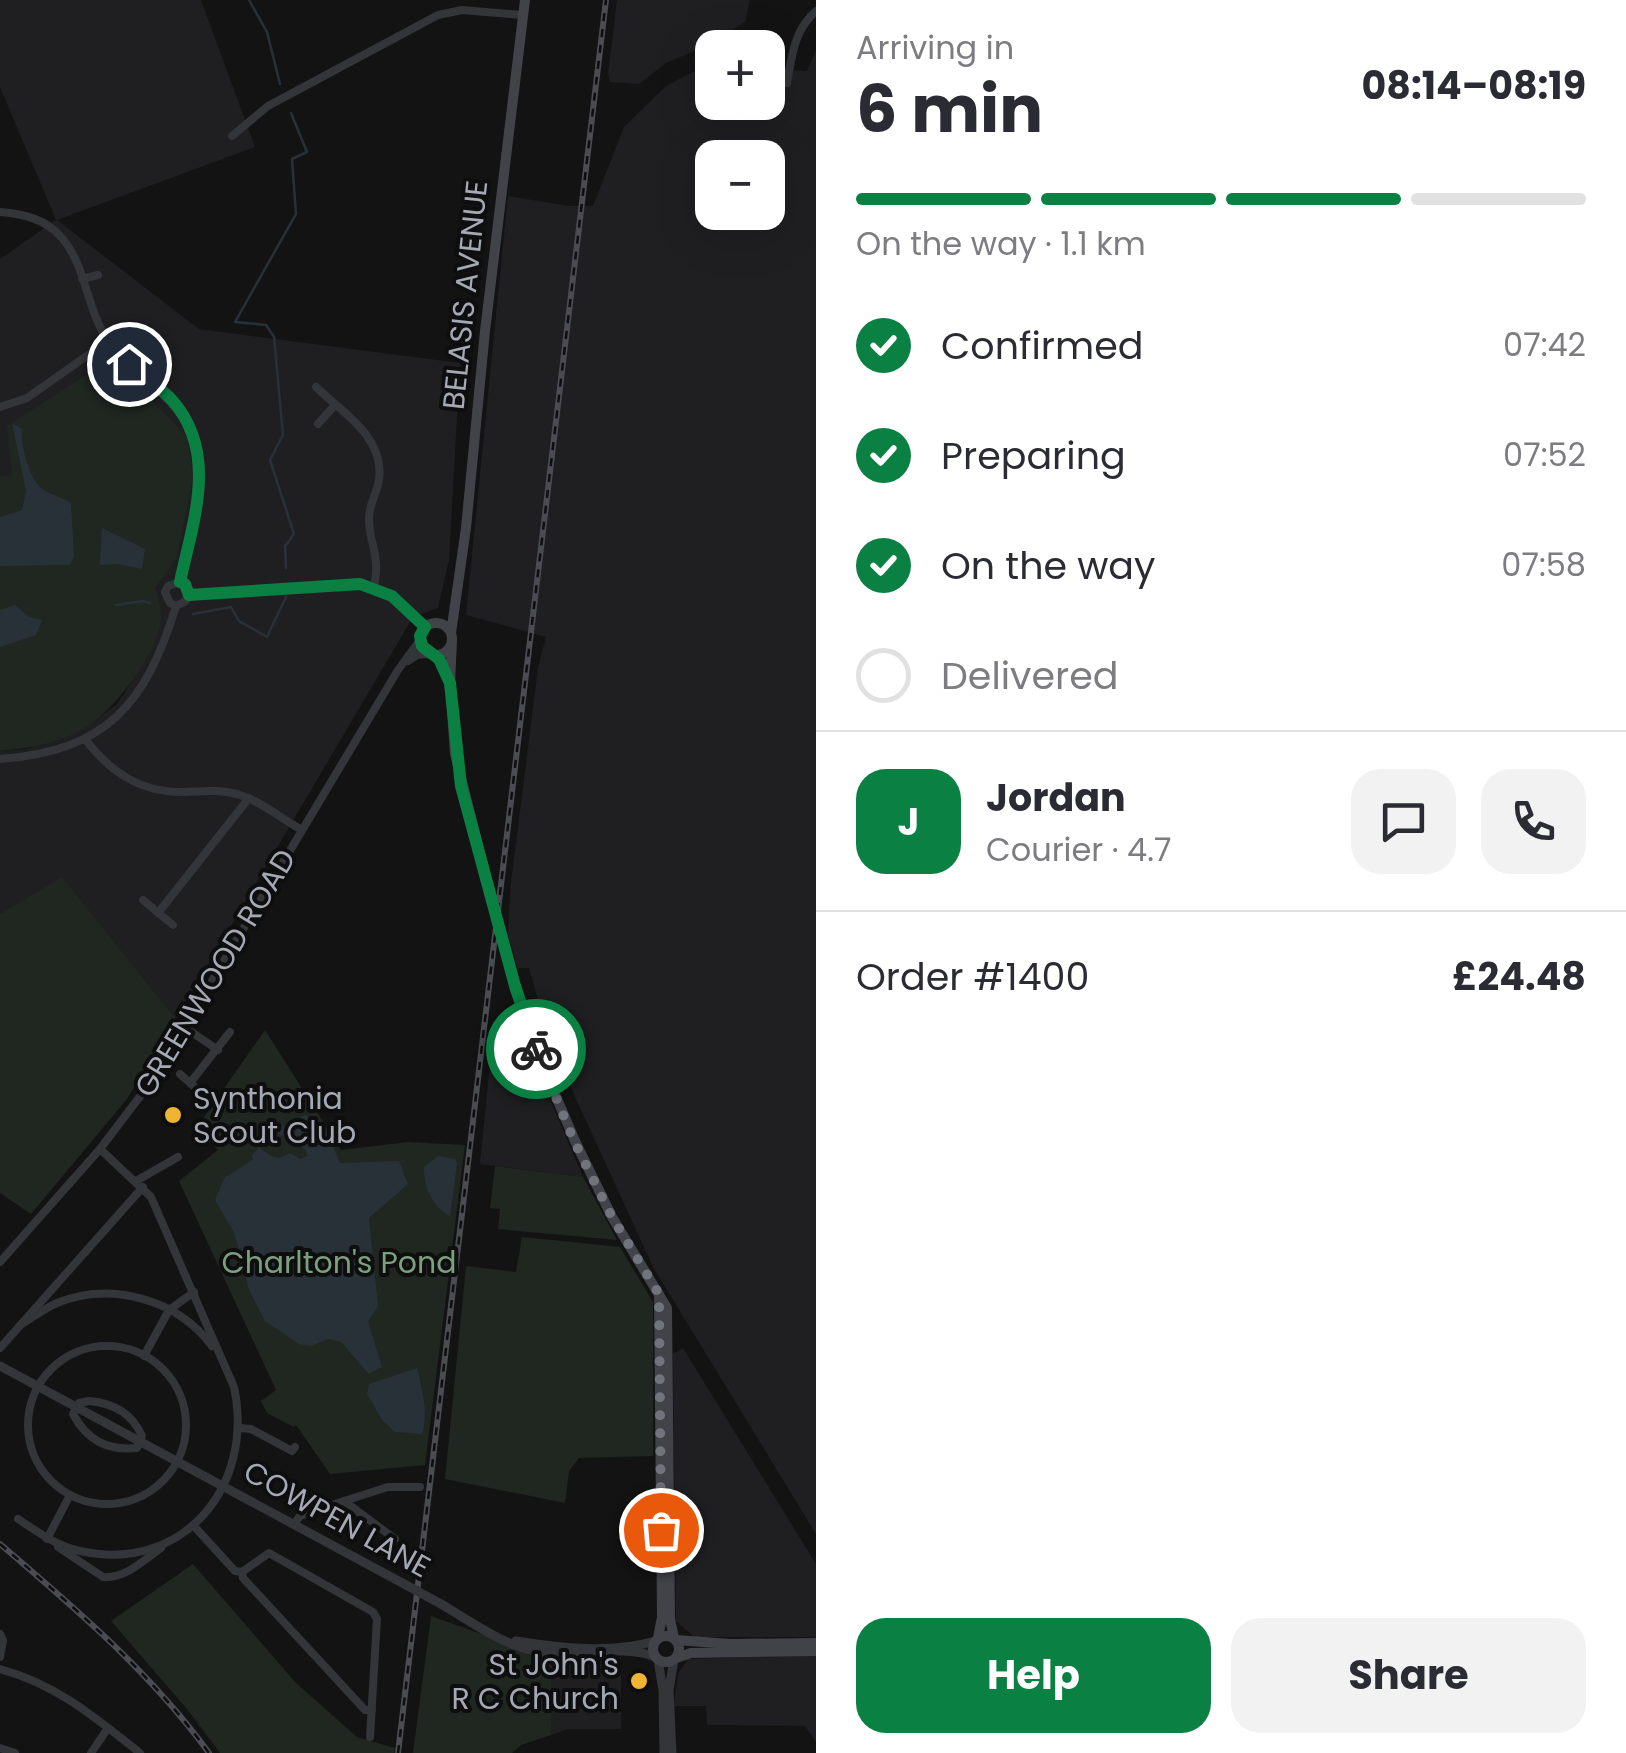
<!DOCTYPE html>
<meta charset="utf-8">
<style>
body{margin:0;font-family:Poppins,sans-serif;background:#f2f2f3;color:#2b2b33;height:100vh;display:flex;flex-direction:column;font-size:38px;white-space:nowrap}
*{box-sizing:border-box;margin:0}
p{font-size:32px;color:#7c7c81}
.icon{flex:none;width:55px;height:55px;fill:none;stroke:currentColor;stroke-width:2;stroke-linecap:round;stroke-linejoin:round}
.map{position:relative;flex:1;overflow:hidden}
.details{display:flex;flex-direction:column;background:#fff;width:810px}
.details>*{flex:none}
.tools{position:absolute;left:695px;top:30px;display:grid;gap:20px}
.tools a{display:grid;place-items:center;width:90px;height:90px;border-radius:20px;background:#fff;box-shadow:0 10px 40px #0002;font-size:50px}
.pin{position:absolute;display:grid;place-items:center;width:85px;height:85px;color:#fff;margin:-42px;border:5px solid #fff;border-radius:50%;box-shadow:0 2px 10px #0007}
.courier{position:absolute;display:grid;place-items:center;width:100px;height:100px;margin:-50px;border:8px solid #0b8043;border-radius:50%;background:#fff;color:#222;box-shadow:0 2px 12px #0007}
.summary em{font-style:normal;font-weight:700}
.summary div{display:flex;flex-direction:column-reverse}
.summary{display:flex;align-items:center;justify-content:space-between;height:170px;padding:0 40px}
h1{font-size:65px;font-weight:700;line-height:75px}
.bar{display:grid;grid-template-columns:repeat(4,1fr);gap:15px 10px;align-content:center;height:120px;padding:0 40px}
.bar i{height:12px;border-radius:8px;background:#e1e1e2}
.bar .active{background:#0b8043}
.bar p{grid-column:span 4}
.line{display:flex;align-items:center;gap:25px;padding:0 40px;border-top:2px solid #e1e1e2}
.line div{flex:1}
.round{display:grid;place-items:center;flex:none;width:105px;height:105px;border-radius:30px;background:#f2f2f3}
ol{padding:0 40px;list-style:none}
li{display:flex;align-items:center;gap:30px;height:110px}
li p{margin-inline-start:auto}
li .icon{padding:10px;border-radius:50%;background:#0b8043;color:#fff;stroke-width:4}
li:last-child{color:#7c7c81}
li i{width:55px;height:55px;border:5px solid #e1e1e2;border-radius:50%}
.primary-button{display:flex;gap:20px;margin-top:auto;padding:20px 40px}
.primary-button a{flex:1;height:115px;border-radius:30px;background:#0b8043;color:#fff;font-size:40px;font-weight:700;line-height:115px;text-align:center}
.primary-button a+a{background:#f2f2f3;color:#2b2b33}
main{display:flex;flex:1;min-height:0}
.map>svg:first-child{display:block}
.built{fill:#1f1f21;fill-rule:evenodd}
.green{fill:#1f2720}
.water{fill:#293138}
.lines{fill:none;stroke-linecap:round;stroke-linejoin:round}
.stream{stroke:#293138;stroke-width:2.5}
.minor{stroke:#343539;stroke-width:8}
.tertiary{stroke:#343539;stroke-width:9}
.secondary{stroke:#424349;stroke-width:10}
.rail-casing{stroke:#4b4c52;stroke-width:6}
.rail{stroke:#0e0e0f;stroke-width:2.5;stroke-dasharray:8;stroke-linecap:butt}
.tertiary-bridge{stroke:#343539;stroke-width:9}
.secondary-bridge{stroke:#424349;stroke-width:10}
.done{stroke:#72747d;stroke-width:10;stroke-dasharray:0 18}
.route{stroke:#0b8043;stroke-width:12}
.poi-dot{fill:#eeb531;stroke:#0e0e0f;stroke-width:4}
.labels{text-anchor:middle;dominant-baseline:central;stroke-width:8;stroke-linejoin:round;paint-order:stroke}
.street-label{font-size:30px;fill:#a5a9b5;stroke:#0e0e0f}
.poi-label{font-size:30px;fill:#a5a9b5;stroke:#0e0e0f;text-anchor:start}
.park-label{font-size:30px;fill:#7c9f7f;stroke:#0e0e0f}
</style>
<main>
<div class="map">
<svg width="816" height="1753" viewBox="0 0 816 1753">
<rect width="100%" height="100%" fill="#131314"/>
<g class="built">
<polygon points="0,0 201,0 255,147 57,220 199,329 460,363 449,560 438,608 413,617 176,1019 62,878 0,914 0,751 26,749 81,731 117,704 145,661 160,609 156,589 163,577 12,476 0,476 0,259 56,220 0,87"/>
<polygon points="617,0 750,0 745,22 706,46 666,63 639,84 610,82 608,74"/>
<path d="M 816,50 L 816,1534 L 653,1267 L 571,1088 L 562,1086 L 529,968 L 518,968 L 508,935 L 510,891 L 538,668 L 546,637 L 466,615 L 508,196 L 569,206 L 593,206 L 624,127 L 666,86 L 712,62 L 712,102 L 768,102 L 768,68 L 807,71 ZM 712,158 L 768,158 L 768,212 L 712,212 Z"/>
<polygon points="494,1024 519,1027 583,1177 480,1164"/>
<polygon points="683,1348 816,1564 816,1637 694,1637 676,1621 673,1354"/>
<polygon points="816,1655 816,1742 805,1726 707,1725 706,1706 674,1706 678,1674 688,1659"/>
<polygon points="621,1658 621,1729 568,1729 551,1735 551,1659"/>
</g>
<g class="green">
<path d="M 111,359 L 187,437 L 193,477 L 177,557 L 156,588 C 158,598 162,609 161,619 C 158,655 113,712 82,730 C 59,743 26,749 0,751 L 0,476 L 12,475 L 7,426 Z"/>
<polygon points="62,877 176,1019 127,1099 31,1214 0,1193 0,914"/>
<polygon points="265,1030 341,1150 408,1142 465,1145 425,1465 330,1474 296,1425 294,1427 267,1413 261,1401 276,1390 179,1181 218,1150 197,1127"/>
<polygon points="495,1166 583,1177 617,1240 498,1229 500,1209 490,1208"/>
<polygon points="522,1237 620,1247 653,1302 653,1456 579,1458 569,1471 565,1503 445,1479 466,1266 516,1272"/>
<polygon points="193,1564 296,1683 357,1737 395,1748 394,1753 220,1753 187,1709 111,1621"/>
<polygon points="431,1616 551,1659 551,1735 521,1745 512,1753 413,1753"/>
</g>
<g class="water">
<path d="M 12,423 L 22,429 C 20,444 29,479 42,489 C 51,495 62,497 71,503 L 74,556 L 70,565 L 0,566 L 0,517 L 22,510 L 26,491 Z"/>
<polygon points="102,528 145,549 142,569 117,564 100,565"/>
<polygon points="15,605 29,617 42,620 36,635 0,647 0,610"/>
<path d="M 305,1115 L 324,1126 L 340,1163 L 399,1161 L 408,1184 L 369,1218 L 378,1307 L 368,1321 L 382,1367 L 369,1374 L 341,1342 L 329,1339 L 310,1346 L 299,1344 L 265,1321 L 249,1290 L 235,1234 L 215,1200 L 225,1177 L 253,1160 L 252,1155 L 259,1147 C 271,1156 276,1162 290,1153 L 300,1159 L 308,1156 L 305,1149 L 274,1131 Z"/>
<path d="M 438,1156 L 455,1159 L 457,1164 L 450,1216 C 433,1209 423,1184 424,1167 Z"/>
<path d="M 417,1368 C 422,1390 429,1412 422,1434 L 395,1432 L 382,1420 L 367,1394 L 369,1384 Z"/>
</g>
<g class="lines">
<g class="stream">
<polyline points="249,0 267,32 280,84"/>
<polyline points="286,568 285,546 294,534 270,460 283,435 274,337 266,325 235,322 296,214 292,159 307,152 291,113"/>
<polyline points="116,605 143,601 150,603"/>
<polyline points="193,614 231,607 239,621 267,637 286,597"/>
</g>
<g class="minor">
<path d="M 787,83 C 792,56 794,30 816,11"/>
<polyline points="232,136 268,106 438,15 462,10 523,15"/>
<path d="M 0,212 C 24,214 46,219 62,238 C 87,267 86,310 109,342 C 140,384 186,398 199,454 C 208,493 188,543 180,582"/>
<polyline points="82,279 98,275"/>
<path d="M 316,387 C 343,413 385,437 379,480 C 377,493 369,504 369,518 C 369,546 381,553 374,587"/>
<polyline points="0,407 27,398 108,341"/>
<polyline points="318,424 335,405"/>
<polyline points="189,595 360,583 392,596 425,627"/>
<polyline points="408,661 417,655 430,654"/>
<path d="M 85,739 C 111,773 141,793 185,792 C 205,791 221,789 240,795 C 262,802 282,819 302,830"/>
<path d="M 0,759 C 107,751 146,704 176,606 L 186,601 L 188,589 L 180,582 L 168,586 L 165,592 L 170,603 L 176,606"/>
<polyline points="143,900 173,925"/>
<polyline points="158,913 249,798"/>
<polyline points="184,1027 218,1050"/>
<polyline points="180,1074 205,1096"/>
<polyline points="190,1083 230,1032"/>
<polyline points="136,1181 178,1157"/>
<polyline points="0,1262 100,1149 154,1078 398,670 420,640"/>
<path d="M 23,1323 C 34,1317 45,1308 57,1303 C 111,1281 177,1299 212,1346"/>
<circle cx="107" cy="1425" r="79"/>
<polyline points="0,1348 143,1187"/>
<polyline points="144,1356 169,1310 194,1292"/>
<path d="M 89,1401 C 113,1403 132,1413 142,1436 L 137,1448 C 107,1451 87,1440 73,1414 L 79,1403 Z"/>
<polyline points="239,1428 251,1429 292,1451 295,1447"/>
<polyline points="344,1501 388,1487 420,1487"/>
<path d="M 18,1519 C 38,1532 56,1546 80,1551 C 184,1574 255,1485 234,1387 L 151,1197 L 100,1149"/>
<polyline points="294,1524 300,1516 344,1501 395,1539"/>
<polyline points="193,1525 235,1571 242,1572 243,1578 365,1710 372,1710"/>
<polyline points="47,1539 70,1495"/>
<path d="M 58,1547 L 103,1577 C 125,1579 144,1560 161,1548"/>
<polyline points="242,1572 269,1553 373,1612 377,1619 370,1737"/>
<polyline points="0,1634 3,1640 0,1657"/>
<path d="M 0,1669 C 56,1684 95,1717 140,1753"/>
<polyline points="0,1748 15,1753"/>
<polyline points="91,1753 108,1728"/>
</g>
<g class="tertiary">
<polyline points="0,1366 406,1585"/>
<path d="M 441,1604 C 470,1621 505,1647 538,1651 C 570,1655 630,1645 655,1657"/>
<path d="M 516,1641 C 559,1648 612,1654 655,1641"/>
<polyline points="658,1660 663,1690 664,1753"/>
<polyline points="672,1753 669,1690 674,1659"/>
</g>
<g class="secondary">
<circle cx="436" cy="639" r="16"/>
<polyline points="451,633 466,528 485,331 525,0"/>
<polyline points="452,640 450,683 455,754 494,908"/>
<polyline points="515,986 534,1045 575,1141 612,1217 667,1308 670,1619 674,1638"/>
<circle cx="666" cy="1649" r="13"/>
<polyline points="658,1638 662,1617 659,1294"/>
<polyline points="676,1640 730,1644 816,1643"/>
<polyline points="676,1658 691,1653 816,1651"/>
</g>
<defs>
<g id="rail">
<path d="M 0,1544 C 76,1609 150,1672 209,1753"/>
<polyline points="398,1753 606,0"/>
</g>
</defs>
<use href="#rail" class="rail-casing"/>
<use href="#rail" class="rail"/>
<polyline class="tertiary-bridge" points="406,1585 441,1604"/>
<polyline class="secondary-bridge" points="494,908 515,986"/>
</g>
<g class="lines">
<polyline class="done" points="536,1049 574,1141 612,1217 659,1294 661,1530"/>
<path class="route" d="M 129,364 C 143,376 160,387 172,400 C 219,453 193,521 180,582 L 185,584 L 189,595 L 360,584 L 392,596 L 425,627 L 420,636 L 422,646 L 439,659 L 450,683 L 461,786 L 515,986 L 536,1049"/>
</g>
<g class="poi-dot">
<circle cx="173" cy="1115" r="10"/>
<circle cx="639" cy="1681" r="10"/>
</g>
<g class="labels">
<g class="street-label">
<text transform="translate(465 295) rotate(-84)">BELASIS AVENUE</text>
<text transform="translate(215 973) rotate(-59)">GREENWOOD ROAD</text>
<text transform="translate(337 1519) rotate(29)">COWPEN LANE</text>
</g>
<g class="poi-label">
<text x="193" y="1098">Synthonia<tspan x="193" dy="34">Scout Club</tspan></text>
<text x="619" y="1664" text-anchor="end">St John's<tspan x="619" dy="34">R C Church</tspan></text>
</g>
<g class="park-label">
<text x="339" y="1262">Charlton's Pond</text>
</g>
</g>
</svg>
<div class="tools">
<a>+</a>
<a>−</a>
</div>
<div class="pin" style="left:661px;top:1530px;background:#ea580c"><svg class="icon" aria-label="bag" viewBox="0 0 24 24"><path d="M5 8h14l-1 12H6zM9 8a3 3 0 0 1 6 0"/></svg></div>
<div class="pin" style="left:129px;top:364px;background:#1f2937"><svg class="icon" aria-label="home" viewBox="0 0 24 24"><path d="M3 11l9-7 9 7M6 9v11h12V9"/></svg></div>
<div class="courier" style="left:536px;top:1049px"><svg class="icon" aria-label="bike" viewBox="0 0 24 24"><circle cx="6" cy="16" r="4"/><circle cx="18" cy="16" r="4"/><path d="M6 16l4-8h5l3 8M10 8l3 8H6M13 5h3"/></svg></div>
</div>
<section class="details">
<div class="summary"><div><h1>6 min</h1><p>Arriving in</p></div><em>08:14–08:19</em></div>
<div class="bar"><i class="active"></i><i class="active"></i><i class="active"></i><i></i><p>On the way · 1.1 km</p></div>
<ol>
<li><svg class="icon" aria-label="check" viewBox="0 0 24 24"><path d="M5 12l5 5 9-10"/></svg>Confirmed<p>07:42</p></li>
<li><svg class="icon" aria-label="check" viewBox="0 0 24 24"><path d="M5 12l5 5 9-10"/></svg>Preparing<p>07:52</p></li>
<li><svg class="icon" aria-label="check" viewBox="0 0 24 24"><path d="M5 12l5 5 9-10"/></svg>On the way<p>07:58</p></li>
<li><i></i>Delivered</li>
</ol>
<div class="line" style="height:180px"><b class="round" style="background:#0b8043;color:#fff">J</b><div><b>Jordan</b><p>Courier · 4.7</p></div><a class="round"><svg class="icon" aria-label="chat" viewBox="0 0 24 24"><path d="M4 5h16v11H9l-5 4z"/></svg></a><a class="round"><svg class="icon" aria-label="phone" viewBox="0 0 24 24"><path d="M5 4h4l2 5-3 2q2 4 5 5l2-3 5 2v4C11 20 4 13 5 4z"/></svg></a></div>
<div class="line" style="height:130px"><div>Order #1400</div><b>£24.48</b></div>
<div class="primary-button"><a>Help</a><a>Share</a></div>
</section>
</main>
